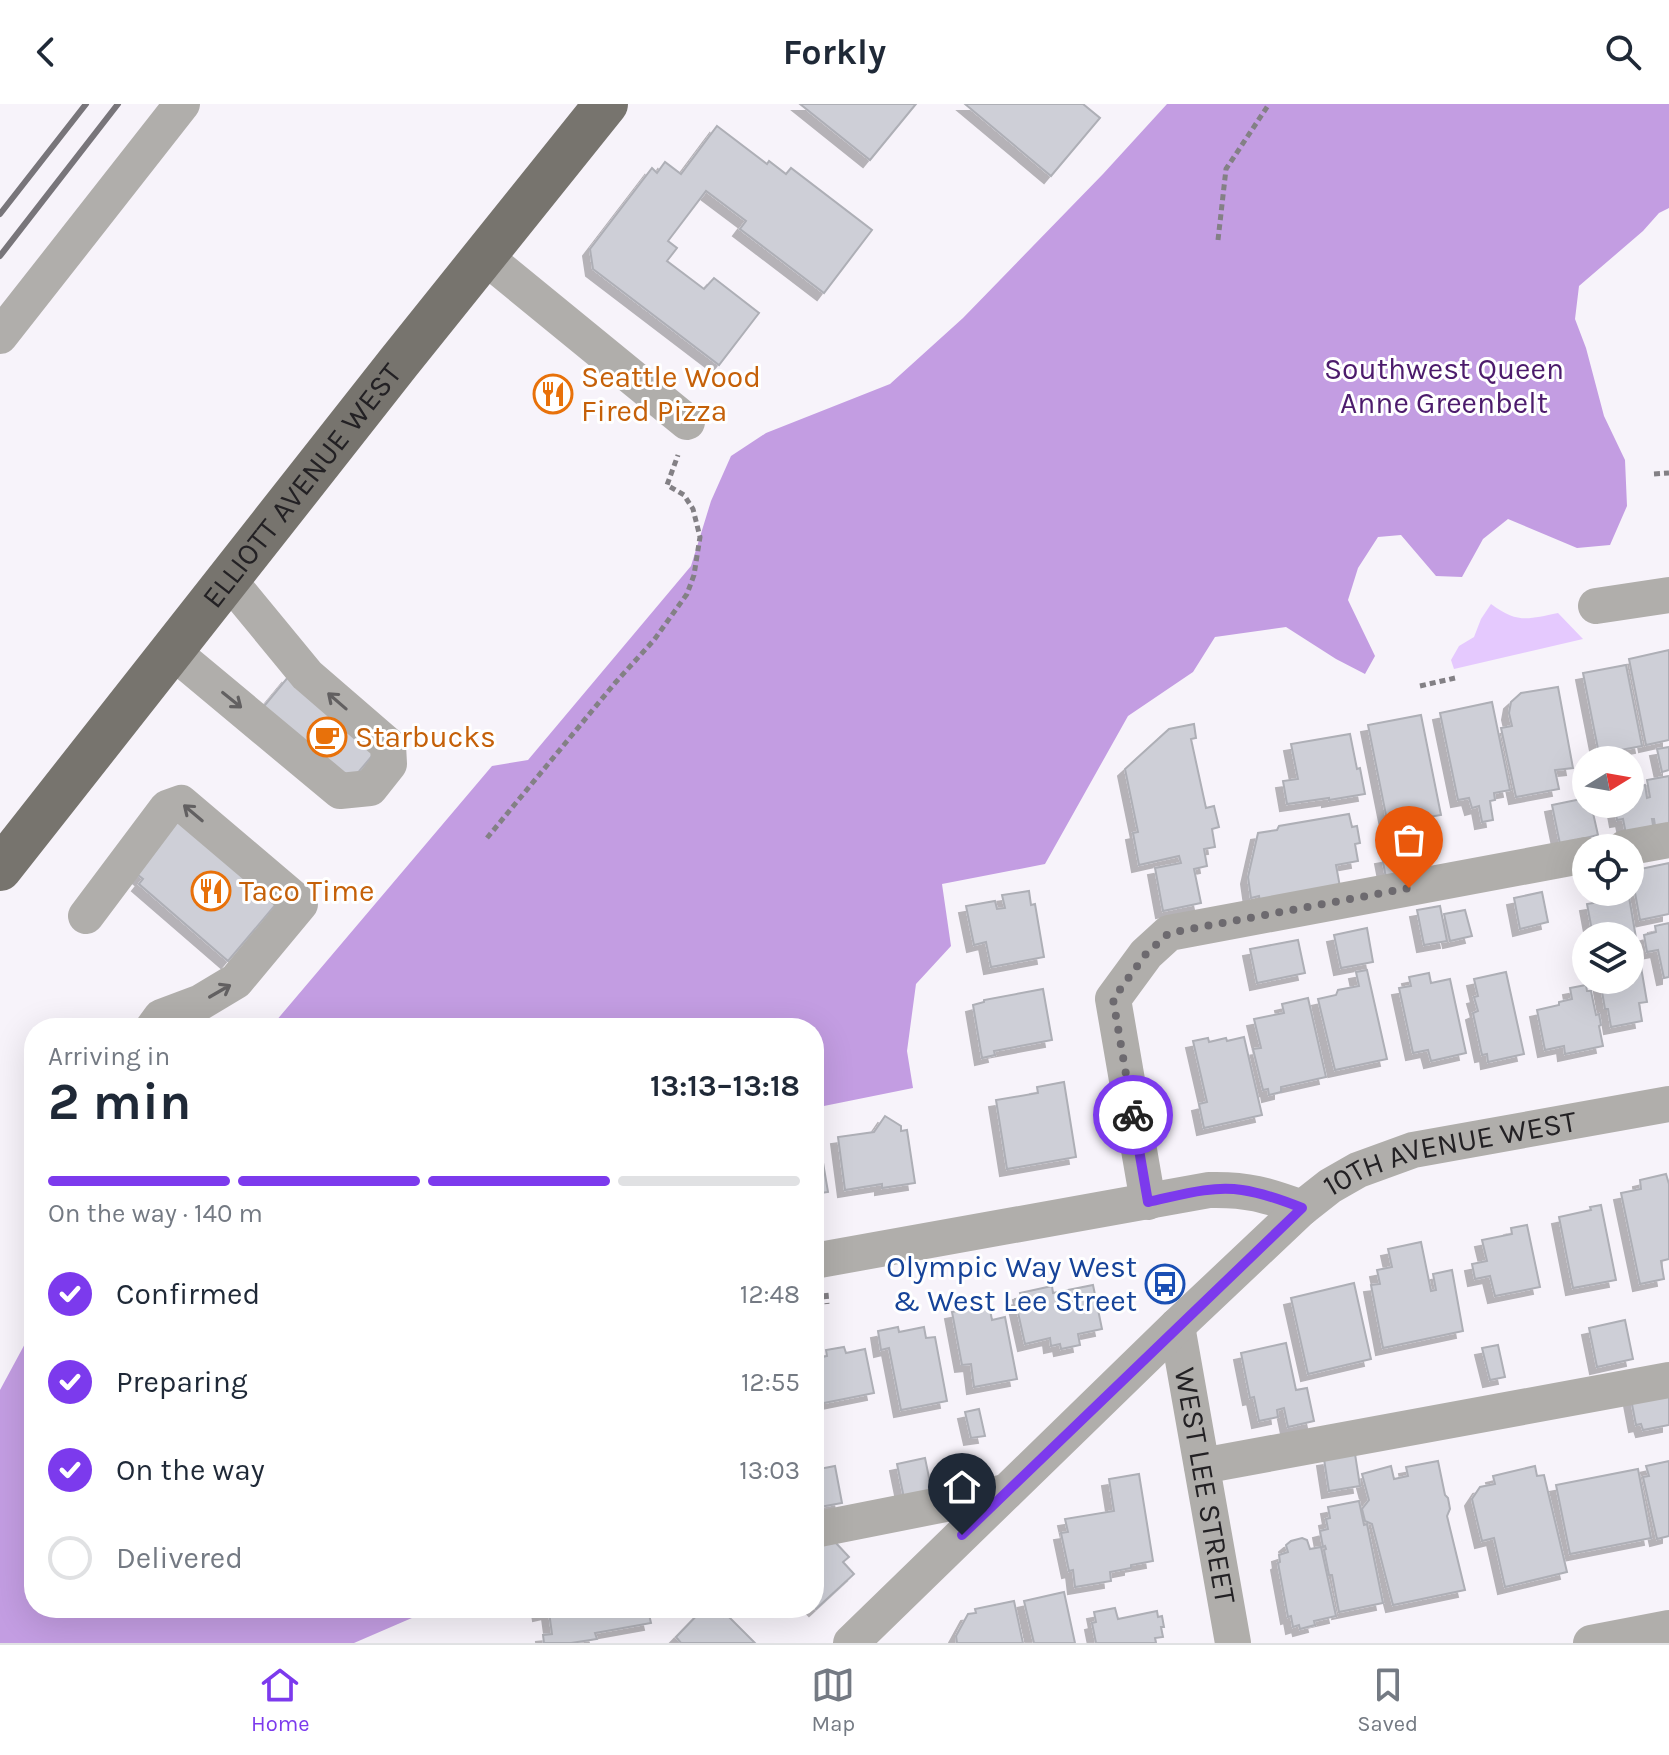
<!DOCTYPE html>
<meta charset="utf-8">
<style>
body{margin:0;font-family:Karla,sans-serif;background:#f6f6f7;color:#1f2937;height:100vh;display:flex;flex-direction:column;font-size:30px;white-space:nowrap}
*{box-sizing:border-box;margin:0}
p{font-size:26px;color:#747a83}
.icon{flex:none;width:44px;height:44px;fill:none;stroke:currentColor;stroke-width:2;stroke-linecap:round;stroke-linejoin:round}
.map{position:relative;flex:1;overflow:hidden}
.details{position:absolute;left:24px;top:914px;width:800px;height:600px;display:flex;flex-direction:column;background:#fff;border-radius:32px;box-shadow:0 8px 32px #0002}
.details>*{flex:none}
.needle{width:52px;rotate:79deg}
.buttons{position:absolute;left:1572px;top:642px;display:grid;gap:16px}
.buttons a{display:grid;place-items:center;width:72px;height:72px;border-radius:50%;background:#fff;box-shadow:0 8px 32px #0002;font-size:40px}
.pin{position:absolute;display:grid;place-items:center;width:68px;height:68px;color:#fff;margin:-82px -34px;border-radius:50% 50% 50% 0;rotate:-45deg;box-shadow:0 0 8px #0007}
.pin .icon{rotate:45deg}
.courier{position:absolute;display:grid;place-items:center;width:80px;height:80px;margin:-40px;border:6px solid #7c3aed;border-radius:50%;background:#fff;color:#222;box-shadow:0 2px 10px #0007}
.head em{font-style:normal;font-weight:700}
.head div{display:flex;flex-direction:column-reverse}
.head{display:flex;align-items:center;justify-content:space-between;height:136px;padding:0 24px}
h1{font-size:52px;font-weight:700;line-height:60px}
.bar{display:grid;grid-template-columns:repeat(4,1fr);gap:12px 8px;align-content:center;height:96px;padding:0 24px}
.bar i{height:10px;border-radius:6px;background:#e0e1e3}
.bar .active{background:#7c3aed}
.bar p{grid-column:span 4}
ol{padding:0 24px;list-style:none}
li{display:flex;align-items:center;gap:24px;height:88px}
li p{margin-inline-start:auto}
li .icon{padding:8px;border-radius:50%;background:#7c3aed;color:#fff;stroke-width:4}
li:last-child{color:#747a83}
li i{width:44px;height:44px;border:4px solid #e0e1e3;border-radius:50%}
header{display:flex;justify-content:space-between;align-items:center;height:104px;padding:0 24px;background:#fff;font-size:36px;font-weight:700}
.dock{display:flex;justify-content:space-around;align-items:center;height:112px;border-top:2px solid #e0e1e3;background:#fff;font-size:22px;color:#747a83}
.dock a{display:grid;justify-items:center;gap:4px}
.dock .active{color:#7c3aed}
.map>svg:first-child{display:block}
.green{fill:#e5c9fe}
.forest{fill:#c39de2}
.building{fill:#cecfd7;stroke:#aeafb6;stroke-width:2;filter:url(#shadow)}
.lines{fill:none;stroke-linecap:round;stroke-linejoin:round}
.path{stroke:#838085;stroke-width:5;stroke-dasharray:6 4;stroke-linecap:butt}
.minor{stroke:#b0aeab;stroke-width:36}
.major{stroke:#77746e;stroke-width:44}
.rail{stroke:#78757a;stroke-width:6}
.oneway{stroke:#626061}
.done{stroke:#6d6a6f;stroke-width:8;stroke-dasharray:0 14.4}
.route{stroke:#7c3aed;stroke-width:10}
.labels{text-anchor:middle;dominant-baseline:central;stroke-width:6;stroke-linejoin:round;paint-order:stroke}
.park-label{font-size:30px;fill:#4c1b6c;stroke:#fff}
.food-label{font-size:30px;fill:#c56008;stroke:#fff;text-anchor:start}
.street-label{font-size:30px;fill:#232124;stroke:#fff}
.transit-label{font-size:30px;fill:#164399;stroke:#fff;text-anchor:end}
</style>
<header><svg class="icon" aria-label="back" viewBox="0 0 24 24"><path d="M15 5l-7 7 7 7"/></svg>Forkly<svg class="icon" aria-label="search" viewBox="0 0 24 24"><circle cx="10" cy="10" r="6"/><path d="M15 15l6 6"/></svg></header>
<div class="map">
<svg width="1669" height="1539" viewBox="0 0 1669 1539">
<defs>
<filter id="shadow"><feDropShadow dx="-7" dy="7" stdDeviation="0" flood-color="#0004"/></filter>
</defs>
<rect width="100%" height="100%" fill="#f7f3fa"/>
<path class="green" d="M 1491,500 C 1518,520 1528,515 1558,509 L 1583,535 L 1454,565 L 1451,556 L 1459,542 L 1474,533 L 1481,515 Z"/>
<g class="forest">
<polygon points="1167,0 1669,0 1669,104 1659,109 1643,127 1579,182 1575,215 1586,244 1604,312 1625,356 1627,402 1610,441 1577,444 1508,415 1483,435 1462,473 1436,472 1401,431 1378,433 1358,464 1348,496 1375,552 1365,570 1336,555 1286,523 1215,533 1193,568 1128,612 1045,760 942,780 951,842 916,880 907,947 913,984 814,1004 814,924 270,924 492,662 528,656 691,462 711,397 731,352 766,329 890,280 963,214 1103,70"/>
<polygon points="34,1223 34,1504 435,1504 354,1539 0,1539 0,1286"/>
</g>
<g class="building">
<polygon points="800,0 916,0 870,56"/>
<polygon points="965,0 1083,0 1100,14 1051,72"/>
<polygon points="717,22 767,60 769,57 786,70 791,64 872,126 824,189 740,125 746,117 706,87 668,137 677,144 667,157 704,185 714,174 759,209 719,261 593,165 590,145 652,64 657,69 665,58 681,70"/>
<polygon points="1669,546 1669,636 1646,641 1629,555"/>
<polygon points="1626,561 1642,642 1599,650 1583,569"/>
<polygon points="289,572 377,646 351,677 260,607"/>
<polygon points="1558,583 1573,664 1555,666 1559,685 1516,693 1501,624 1512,622 1509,609 1511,598 1521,589"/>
<polygon points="1492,598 1510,686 1494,689 1495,696 1490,697 1493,716 1482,718 1479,702 1472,704 1469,694 1458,696 1440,609"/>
<polygon points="1421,611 1441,711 1405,717 1407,723 1393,725 1392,720 1388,721 1368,621"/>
<polygon points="1194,620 1196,634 1191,635 1206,704 1214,702 1219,723 1212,725 1215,743 1204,745 1207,762 1194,765 1201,799 1163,807 1155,764 1181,759 1179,752 1139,761 1133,729 1138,728 1125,665 1169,625"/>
<polygon points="1350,630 1357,665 1360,664 1365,690 1329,696 1329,694 1287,700 1283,677 1298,675 1291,640"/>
<polygon points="1669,643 1669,666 1662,668 1657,645"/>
<polygon points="1669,672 1669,726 1656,728 1654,715 1652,715 1654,727 1627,735 1623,715 1617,716 1614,700 1630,700 1630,682 1631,684 1645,681 1647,694 1650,693 1647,676"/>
<polygon points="1586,694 1586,700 1591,700 1598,731 1560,740 1552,701"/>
<polygon points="173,710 282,793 228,857 139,780 143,775 128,763"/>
<polygon points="1349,710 1352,723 1357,722 1360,739 1355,740 1358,757 1336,761 1340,783 1260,798 1259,792 1251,794 1248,773 1258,729 1277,726 1279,722"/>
<polygon points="1411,748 1416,778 1388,784 1382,753"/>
<polygon points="1669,759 1669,810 1640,816 1631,767"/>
<polygon points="1029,787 1031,801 1035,800 1044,853 991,863 986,838 974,841 966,802 995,797 997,805 1005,804 1002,791"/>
<polygon points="1542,788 1548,818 1520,825 1514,794"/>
<polygon points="1629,793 1647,898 1639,899 1642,917 1611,923 1608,905 1605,905 1600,876 1630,876 1630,832 1593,832 1587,800"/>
<polygon points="1440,802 1447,837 1424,841 1417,806"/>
<polygon points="1465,806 1472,832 1450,837 1444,810"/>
<polygon points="1669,819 1669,873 1664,874 1658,846 1647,848 1644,831 1656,828 1655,822"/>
<polygon points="1367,824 1373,858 1341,864 1334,831"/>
<polygon points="1298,836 1305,869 1257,879 1250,845"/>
<polygon points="1367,866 1387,955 1335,966 1318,895 1336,891 1338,886 1359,882 1356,868"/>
<polygon points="1506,868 1524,950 1488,958 1487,950 1482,951 1473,909 1478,907 1474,893 1478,892 1474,875"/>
<polygon points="1429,869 1431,879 1450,875 1466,949 1431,957 1428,946 1413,949 1399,884 1411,882 1409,873"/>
<polygon points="1586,881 1587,887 1591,887 1596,911 1599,910 1601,921 1599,922 1603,942 1565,950 1564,942 1545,946 1537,906 1559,901 1559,898 1572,895 1570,884"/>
<polygon points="1043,885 1052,936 994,947 995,951 982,954 973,901 984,898 984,896"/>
<polygon points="1308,894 1326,973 1281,983 1281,988 1269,991 1268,985 1263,986 1253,945 1261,944 1254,915 1284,909 1282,900"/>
<polygon points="1244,933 1262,1011 1204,1024 1199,1000 1207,998 1193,937 1208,934 1209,938 1226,934 1227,937"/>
<polygon points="1064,978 1076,1053 1007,1065 996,996 1038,989 1037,983"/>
<polygon points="885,1012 901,1022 901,1027 907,1026 915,1079 882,1084 882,1080 845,1086 838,1033 874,1028"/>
<polygon points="820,1041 828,1088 814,1090 814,1042"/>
<polygon points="1666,1070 1669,1080 1669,1155 1661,1157 1664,1175 1640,1180 1621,1089 1641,1085 1640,1076"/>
<polygon points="1601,1101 1616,1176 1573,1184 1559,1113 1591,1106 1590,1103"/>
<polygon points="1527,1121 1540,1183 1495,1192 1490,1172 1475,1175 1472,1160 1487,1157 1482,1136 1512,1130 1511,1124"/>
<polygon points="1421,1138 1431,1187 1436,1186 1433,1170 1452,1166 1463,1227 1383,1244 1371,1181 1380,1180 1377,1166 1392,1163 1388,1145"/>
<polygon points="1354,1179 1371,1255 1308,1270 1291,1194"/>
<polygon points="1093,1181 1102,1225 1078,1230 1080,1241 1061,1245 1060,1240 1051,1242 1050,1234 1025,1240 1015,1195 1021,1194 1020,1189 1052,1182 1053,1189"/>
<polygon points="989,1201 992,1216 1005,1213 1017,1275 974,1283 971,1260 962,1261 952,1208"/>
<polygon points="1625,1216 1633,1255 1597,1263 1589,1224"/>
<polygon points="898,1223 899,1228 924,1223 926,1234 935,1233 947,1297 901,1306 889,1244 881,1246 878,1227"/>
<polygon points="1286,1239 1296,1286 1307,1284 1314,1317 1288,1323 1284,1304 1277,1306 1278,1313 1259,1317 1254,1293 1250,1294 1241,1249"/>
<polygon points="1498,1241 1505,1273 1490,1276 1482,1244"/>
<polygon points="844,1243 846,1249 865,1245 874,1289 814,1301 814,1255 827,1252 826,1246"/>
<polygon points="1669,1282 1669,1321 1643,1326 1641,1320 1636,1321 1631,1295"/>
<polygon points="979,1305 985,1332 971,1334 965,1308"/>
<polygon points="1355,1350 1360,1382 1329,1387 1324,1355"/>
<polygon points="925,1354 933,1393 905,1399 897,1360"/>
<polygon points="1438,1357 1445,1391 1448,1394 1450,1405 1447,1412 1465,1486 1393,1501 1372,1420 1365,1417 1362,1405 1369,1396 1362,1370 1391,1362 1394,1375 1408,1372 1406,1363"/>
<polygon points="1669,1357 1669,1432 1657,1435 1643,1373 1649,1372 1646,1362"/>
<polygon points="835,1362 842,1399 814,1404 814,1366"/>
<polygon points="1535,1362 1537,1372 1544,1371 1567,1468 1505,1483 1494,1434 1482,1437 1472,1395 1480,1383 1495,1380 1493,1372"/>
<polygon points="1638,1365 1651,1434 1570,1450 1556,1381"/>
<polygon points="1139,1370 1153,1457 1131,1461 1131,1464 1110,1468 1111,1477 1075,1483 1073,1466 1069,1467 1061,1429 1068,1428 1065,1415 1114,1407 1109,1375"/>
<polygon points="1359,1397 1364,1421 1367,1420 1383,1499 1339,1508 1332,1471 1329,1471 1324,1446 1326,1445 1325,1442 1323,1443 1320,1427 1328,1425 1326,1415 1330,1414 1328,1403"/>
<polygon points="1302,1434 1307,1436 1310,1445 1321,1443 1336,1512 1314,1517 1315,1521 1300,1525 1299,1521 1293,1523 1291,1512 1288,1513 1278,1459 1280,1458 1279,1451 1288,1448 1286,1441 1291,1437"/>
<polygon points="835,1438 849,1453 843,1458 854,1470 816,1505 814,1503 814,1441"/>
<polygon points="1064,1488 1075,1539 1034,1539 1024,1497"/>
<polygon points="1014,1497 1023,1539 957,1539 956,1532 968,1510 976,1509 975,1505"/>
<polygon points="539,1504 661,1504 648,1506 651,1519 595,1529 597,1535 571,1539 544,1539 543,1531 552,1530 549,1508 540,1510"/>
<polygon points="704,1504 715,1504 724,1513 727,1511 755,1539 681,1539 676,1533"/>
<polygon points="1115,1504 1118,1515 1157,1507 1158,1513 1162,1512 1164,1523 1161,1523 1163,1533 1155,1534 1156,1539 1096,1539 1092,1519 1096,1518 1094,1508"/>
</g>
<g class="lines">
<g class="path">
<polyline points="1218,136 1226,65 1269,0"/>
<polyline points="1654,370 1669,369"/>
<polyline points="1420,582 1455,574"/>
<polyline points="487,734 615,579 654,536 687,490 694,471 700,433 693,405 684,391 667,381 678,351"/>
<polyline points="826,1189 827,1200"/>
</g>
<g class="minor">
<polyline points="484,152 687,318"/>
<polyline points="0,232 182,0"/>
<polyline points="1596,502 1669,491"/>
<polyline points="172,547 340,687 370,684 389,660 388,641 307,571 228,475"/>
<polyline points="1625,744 1669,736"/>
<polyline points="86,812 167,704 181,699 300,800 236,877 201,898 161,913 153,924"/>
<polyline points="1148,1098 1113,895 1146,850 1169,829 1586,751"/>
<path d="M 814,1157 L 1209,1086 C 1248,1085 1266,1091 1302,1104"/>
<path id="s1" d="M 1177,1222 L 1233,1539"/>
<polyline points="1202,1362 1669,1276"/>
<polyline points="814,1426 1006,1388"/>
<path id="s2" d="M 851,1539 L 1177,1222 L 1302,1104 L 1330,1082 L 1358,1066 L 1413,1046 L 1669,1000"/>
<polyline points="1591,1539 1669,1524"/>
</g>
<path class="major" id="s3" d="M 0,765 L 399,258 L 606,0"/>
<g class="rail">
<polyline points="0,110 86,0"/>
<polyline points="0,152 118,0"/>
</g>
</g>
<defs><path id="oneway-shaft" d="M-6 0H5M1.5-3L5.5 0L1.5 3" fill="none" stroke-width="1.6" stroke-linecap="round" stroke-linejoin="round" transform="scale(2)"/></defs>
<g class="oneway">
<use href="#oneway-shaft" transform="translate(232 596) rotate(39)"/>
<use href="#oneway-shaft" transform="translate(337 597) rotate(-139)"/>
<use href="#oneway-shaft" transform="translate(193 709) rotate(-140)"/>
<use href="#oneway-shaft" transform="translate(220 887) rotate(-30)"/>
</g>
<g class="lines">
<polyline class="done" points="1133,1011 1113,895 1146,850 1169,829 1409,784"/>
<path class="route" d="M 962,1431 L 1302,1104 C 1282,1096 1263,1089 1242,1086 C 1211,1081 1177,1092 1148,1098 L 1133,1011"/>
</g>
<defs>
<symbol id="restaurant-ring" viewBox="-11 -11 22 22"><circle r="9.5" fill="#fff" stroke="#e8710a" stroke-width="1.5"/><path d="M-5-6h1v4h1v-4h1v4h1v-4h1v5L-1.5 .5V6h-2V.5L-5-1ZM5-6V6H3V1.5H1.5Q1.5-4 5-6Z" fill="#e8710a"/></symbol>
<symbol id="cafe-ring" viewBox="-11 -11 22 22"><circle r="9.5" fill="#fff" stroke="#e8710a" stroke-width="1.5"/><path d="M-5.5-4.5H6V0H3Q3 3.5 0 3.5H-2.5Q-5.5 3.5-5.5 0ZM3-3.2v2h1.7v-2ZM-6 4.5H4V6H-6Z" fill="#e8710a"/></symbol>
<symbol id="bus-ring" viewBox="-11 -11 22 22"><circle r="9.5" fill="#fff" stroke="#1a4fb4" stroke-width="1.5"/><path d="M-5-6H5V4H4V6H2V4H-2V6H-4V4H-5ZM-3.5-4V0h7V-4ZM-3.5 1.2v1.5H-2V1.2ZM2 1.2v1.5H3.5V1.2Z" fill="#1a4fb4"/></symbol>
</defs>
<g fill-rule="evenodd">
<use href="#restaurant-ring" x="531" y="268" width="44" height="44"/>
<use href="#cafe-ring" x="305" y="611" width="44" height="44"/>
<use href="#restaurant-ring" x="189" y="765" width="44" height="44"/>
<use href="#bus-ring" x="1143" y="1158" width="44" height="44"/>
</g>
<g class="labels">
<g class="park-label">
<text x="1444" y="265">Southwest Queen<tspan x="1444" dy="34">Anne Greenbelt</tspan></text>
</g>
<g class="food-label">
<text x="581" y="273">Seattle Wood<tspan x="581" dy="34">Fired Pizza</tspan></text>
<text x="355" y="633">Starbucks</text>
<text x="239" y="787">Taco Time</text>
</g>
<g class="street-label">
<text stroke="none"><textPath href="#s3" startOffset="488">ELLIOTT AVENUE WEST</textPath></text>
<text stroke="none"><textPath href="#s2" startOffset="788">10TH AVENUE WEST</textPath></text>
<text stroke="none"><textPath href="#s1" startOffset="162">WEST LEE STREET</textPath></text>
</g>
<g class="transit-label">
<text x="1137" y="1163">Olympic Way West<tspan x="1137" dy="34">&amp; West Lee Street</tspan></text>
</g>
</g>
</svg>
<div class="buttons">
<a><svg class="needle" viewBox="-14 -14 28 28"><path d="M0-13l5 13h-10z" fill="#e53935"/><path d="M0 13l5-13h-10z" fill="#747a83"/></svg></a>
<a><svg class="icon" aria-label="locate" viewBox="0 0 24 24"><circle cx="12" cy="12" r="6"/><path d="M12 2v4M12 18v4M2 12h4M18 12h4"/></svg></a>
<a><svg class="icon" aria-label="layers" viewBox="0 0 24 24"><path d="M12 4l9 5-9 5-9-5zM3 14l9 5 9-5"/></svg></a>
</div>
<div class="pin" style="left:1409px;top:784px;background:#ea580c"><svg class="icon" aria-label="bag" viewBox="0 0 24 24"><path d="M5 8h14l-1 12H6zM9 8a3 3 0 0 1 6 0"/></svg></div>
<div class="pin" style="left:962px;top:1431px;background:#1f2937"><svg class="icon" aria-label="home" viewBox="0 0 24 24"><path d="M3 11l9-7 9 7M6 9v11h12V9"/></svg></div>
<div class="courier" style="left:1133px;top:1011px"><svg class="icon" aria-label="bike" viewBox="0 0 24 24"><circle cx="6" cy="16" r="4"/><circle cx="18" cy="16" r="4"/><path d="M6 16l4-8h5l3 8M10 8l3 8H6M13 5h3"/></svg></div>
<section class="details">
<div class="head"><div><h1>2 min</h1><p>Arriving in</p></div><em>13:13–13:18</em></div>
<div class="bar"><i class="active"></i><i class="active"></i><i class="active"></i><i></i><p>On the way · 140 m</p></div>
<ol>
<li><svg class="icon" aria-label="check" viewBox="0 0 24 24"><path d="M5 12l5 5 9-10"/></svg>Confirmed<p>12:48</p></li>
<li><svg class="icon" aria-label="check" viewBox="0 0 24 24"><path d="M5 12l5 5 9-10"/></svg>Preparing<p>12:55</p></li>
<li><svg class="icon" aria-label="check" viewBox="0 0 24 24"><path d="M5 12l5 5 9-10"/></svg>On the way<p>13:03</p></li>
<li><i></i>Delivered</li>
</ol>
</section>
</div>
<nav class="dock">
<a class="active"><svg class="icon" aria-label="home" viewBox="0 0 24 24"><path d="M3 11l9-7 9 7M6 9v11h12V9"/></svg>Home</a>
<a><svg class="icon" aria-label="map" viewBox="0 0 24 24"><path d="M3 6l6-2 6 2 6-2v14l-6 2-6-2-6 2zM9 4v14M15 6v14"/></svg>Map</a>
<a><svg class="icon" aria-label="saved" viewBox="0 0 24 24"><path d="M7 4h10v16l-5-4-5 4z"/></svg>Saved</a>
</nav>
